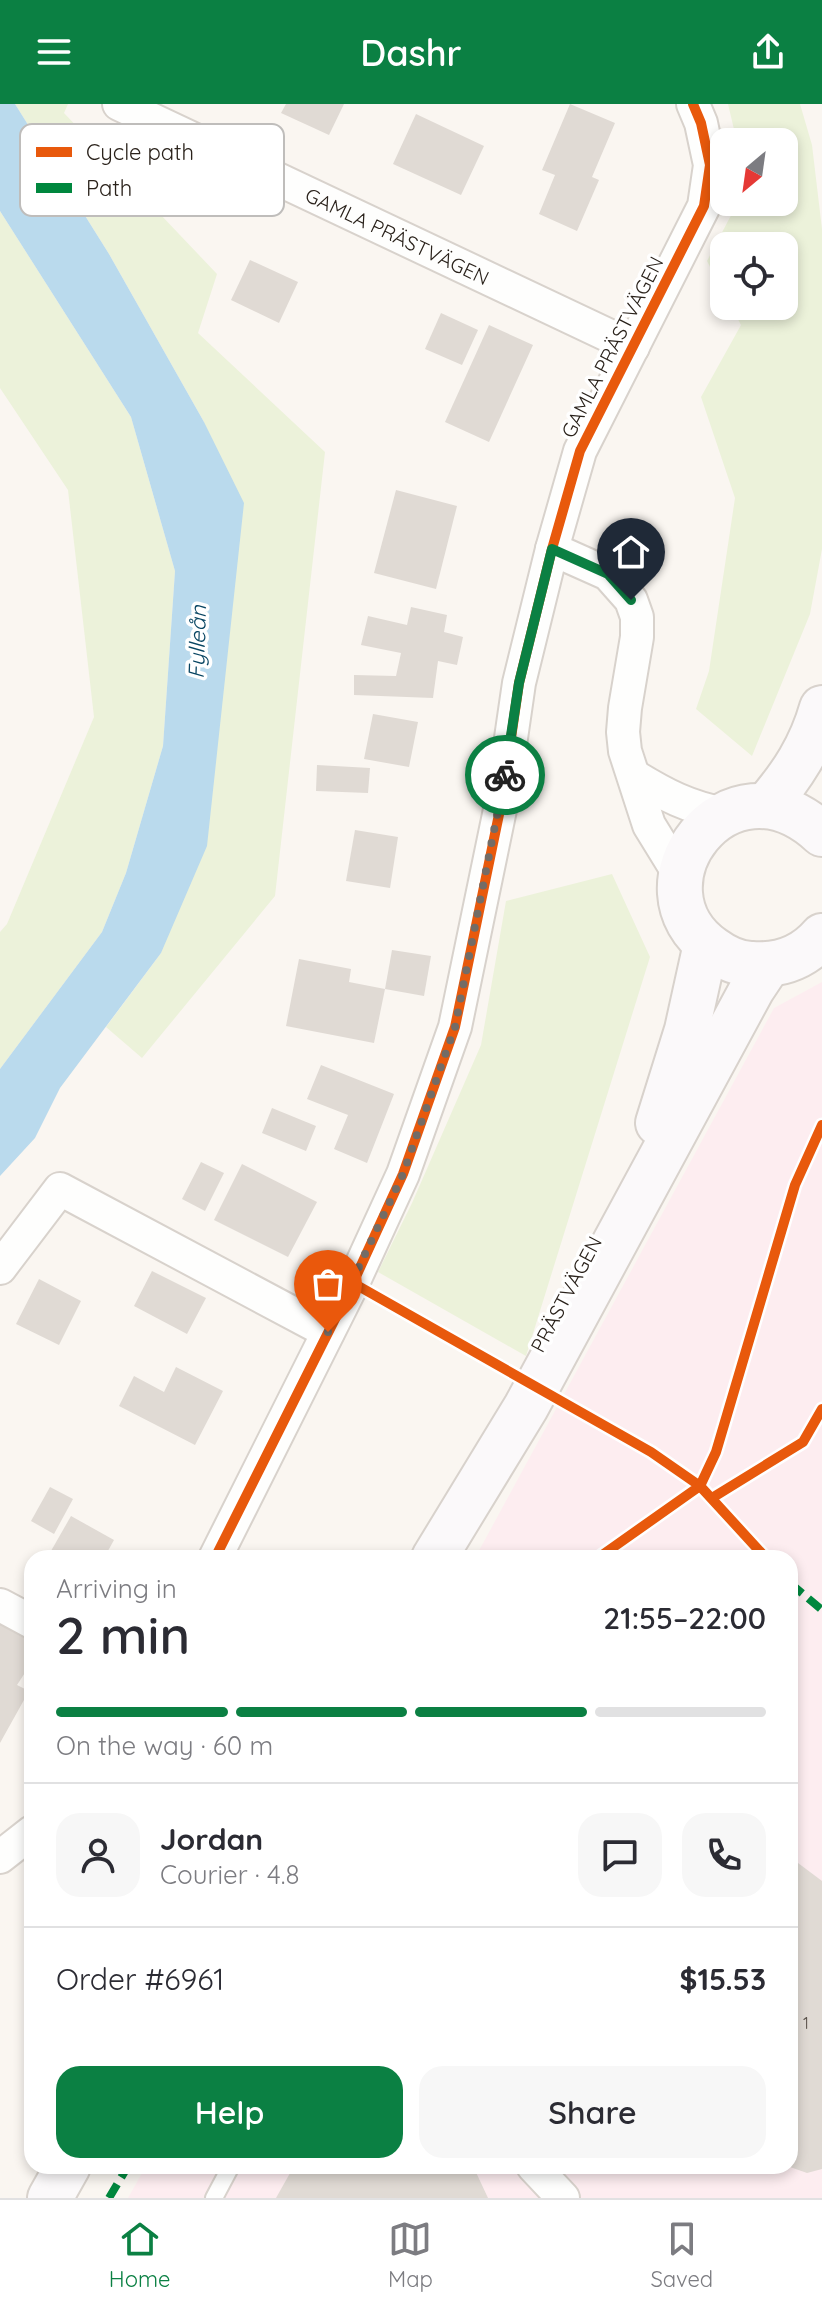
<!DOCTYPE html>
<meta charset="utf-8">
<style>
body{margin:0;font-family:Quicksand,sans-serif;background:#f7f7f7;color:#2b2b33;height:100vh;display:flex;flex-direction:column;font-size:30px;white-space:nowrap}
*{box-sizing:border-box;margin:0}
p{font-size:26px;color:#7c7c81}
.icon{flex:none;width:44px;height:44px;fill:none;stroke:currentColor;stroke-width:2;stroke-linecap:round;stroke-linejoin:round}
.map{position:relative;flex:1;overflow:hidden}
.sheet{position:absolute;left:24px;top:1446px;width:774px;height:624px;display:flex;flex-direction:column;background:#fff;border-radius:24px;box-shadow:0 4px 12px #0003}
.sheet>*{flex:none}
.needle{width:52px;rotate:209deg}
.fabs{position:absolute;left:710px;top:24px;display:grid;gap:16px}
.fabs a{display:grid;place-items:center;width:88px;height:88px;border-radius:16px;background:#fff;box-shadow:0 4px 12px #0003;font-size:40px}
.pin{position:absolute;display:grid;place-items:center;width:68px;height:68px;color:#fff;margin:-82px -34px;border-radius:50% 50% 50% 0;rotate:-45deg;box-shadow:0 0 8px #0007}
.pin .icon{rotate:45deg}
.courier{position:absolute;display:grid;place-items:center;width:80px;height:80px;margin:-40px;border:6px solid #0b8043;border-radius:50%;background:#fff;color:#222;box-shadow:0 2px 10px #0007}
.head em{font-style:normal;font-weight:600}
.head div{display:flex;flex-direction:column-reverse}
.head{display:flex;align-items:center;justify-content:space-between;height:136px;padding:0 32px}
h1{font-size:52px;font-weight:600;line-height:60px}
.bar{display:grid;grid-template-columns:repeat(4,1fr);gap:12px 8px;align-content:center;height:96px;padding:0 32px}
.bar i{height:10px;border-radius:6px;background:#e1e1e2}
.bar .active{background:#0b8043}
.bar p{grid-column:span 4}
.line{display:flex;align-items:center;gap:20px;padding:0 32px;border-top:2px solid #e1e1e2}
.line div{flex:1}
.round{display:grid;place-items:center;flex:none;width:84px;height:84px;border-radius:24px;background:#f7f7f7}
.button{display:flex;gap:16px;margin-top:auto;padding:16px 32px}
.button a{flex:1;height:92px;border-radius:24px;background:#0b8043;color:#fff;font-size:32px;font-weight:600;line-height:92px;text-align:center}
.button a+a{background:#f7f7f7;color:#2b2b33}
header{display:flex;justify-content:space-between;align-items:center;height:104px;padding:0 32px;background:#0b8043;color:#fff;font-size:36px;font-weight:600}
.menu{display:flex;justify-content:space-around;align-items:center;height:112px;border-top:2px solid #e1e1e2;background:#fff;font-size:22px;color:#7c7c81}
.menu a{display:grid;justify-items:center;gap:4px}
.menu .active{color:#0b8043}
.map>svg:first-child{display:block}
.commercial{fill:#fdedf0}
.green{fill:#ecf2da}
.water{fill:#badaed}
.building{fill:#e0dad4}
.lines{fill:none;stroke-linecap:round;stroke-linejoin:round}
.lane-casing{stroke:#d8d2cc;stroke-width:20}
.street-casing{stroke:#d8d2cc;stroke-width:36}
.secondary-casing{stroke:#d8d2cc;stroke-width:48}
.lane{stroke:#fefefd;stroke-width:16}
.street{stroke:#fefefd;stroke-width:32}
.secondary{stroke:#fbf9fa;stroke-width:44}
.quiet{stroke:#00873e;stroke-width:8;stroke-dasharray:16 8;stroke-linecap:butt}
.cycleway-casing{stroke:#fff;stroke-width:15}
.cycleway{stroke:#e8590c;stroke-width:10}
.done{stroke:#736c66;stroke-width:8;stroke-dasharray:0 14.4}
.route{stroke:#0b8043;stroke-width:10}
.labels{text-anchor:middle;dominant-baseline:central;stroke-width:7;stroke-linejoin:round;paint-order:stroke}
.number-label{font-size:16px;fill:#585049}
.street-label{font-size:20px;fill:#2a221b;stroke:#fff}
.water-label{font-size:22px;font-style:italic;fill:#084562;stroke:#fff}
.key{fill:#fff;stroke:#bfbdbb;stroke-width:2}
.key-label{font-size:22px;fill:#2a221b}
</style>
<header><svg class="icon" aria-label="menu" viewBox="0 0 24 24"><path d="M4 6h16M4 12h16M4 18h16"/></svg>Dashr<svg class="icon" aria-label="share" viewBox="0 0 24 24"><path d="M12 15V3M7 8l5-5 5 5M5 13v7h14v-7"/></svg></header>
<div class="map">
<svg width="822" height="2094" viewBox="0 0 822 2094">
<rect width="100%" height="100%" fill="#faf6f1"/>
<polygon class="commercial" points="822,878 822,2094 128,2094 146,2062 790,2062 790,1454 475,1454 774,904"/>
<g class="green">
<polygon points="15,0 68,0 64,9 217,170 198,229 325,348 275,792 142,954 106,923 161,849 204,318 109,150"/>
<polygon points="728,0 800,0 812,41 822,125 822,445 810,510 752,652 696,605 709,567 735,394 701,293 741,221 731,202 784,202 784,142 724,142 724,190 707,157 738,98 784,98 784,38 737,38"/>
<polygon points="0,107 131,313 175,467 163,642 126,769 102,828 0,965 0,828 7,820 94,613 68,386 0,284"/>
<polygon points="612,770 650,853 526,1252 378,1168 412,1099 481,941 506,797"/>
</g>
<polygon class="water" points="0,0 15,0 109,150 204,318 244,399 207,742 161,849 60,984 35,1034 0,1072 0,965 102,828 126,769 163,642 175,467 131,313 0,107"/>
<g class="building">
<polygon points="286,0 344,0 329,31 281,9"/>
<polygon points="570,0 615,19 592,73 599,76 577,127 539,110 555,71 542,66"/>
<polygon points="416,10 484,42 461,91 393,60"/>
<polygon points="250,156 298,178 279,219 231,196"/>
<polygon points="441,209 478,226 462,261 425,245"/>
<polygon points="489,221 533,241 489,338 445,318"/>
<polygon points="396,386 457,402 436,485 374,469"/>
<polygon points="411,503 447,511 444,528 463,533 457,561 438,557 433,594 354,591 354,571 396,572 401,549 361,541 368,512 407,521"/>
<polygon points="373,610 418,618 409,663 364,655"/>
<polygon points="317,661 370,664 368,689 316,687"/>
<polygon points="355,726 398,733 390,784 346,777"/>
<polygon points="392,846 431,852 424,892 385,885"/>
<polygon points="299,855 351,865 349,878 385,885 374,939 286,922"/>
<polygon points="321,961 394,990 367,1059 334,1045 348,1011 307,995"/>
<polygon points="272,1004 316,1022 306,1047 262,1029"/>
<polygon points="201,1058 224,1069 205,1107 182,1095"/>
<polygon points="242,1060 317,1098 288,1153 214,1116"/>
<polygon points="152,1167 206,1194 187,1230 134,1202"/>
<polygon points="39,1175 81,1197 59,1241 16,1220"/>
<polygon points="176,1263 223,1287 195,1341 119,1302 134,1272 164,1288"/>
<polygon points="50,1383 73,1395 54,1430 31,1417"/>
<polygon points="71,1412 114,1436 104,1454 47,1454"/>
<polygon points="0,1515 32,1537 32,1558 17,1581 29,1587 0,1639"/>
<polygon points="790,1753 822,1777 822,2065 807,2069 790,2063"/>
<polygon points="294,2062 473,2062 488,2094 276,2094"/>
</g>
<g class="lines">
<defs>
<polyline id="lane" points="214,2094 231,2062"/>
<g id="street">
<path id="s1" d="M 119,0 L 633,243"/>
<polyline points="552,445 608,470 631,496 637,513 637,533 625,604 623,628 625,647 649,721 681,773"/>
<path d="M 634,672 C 665,691 688,703 724,710"/>
<polyline points="0,1164 60,1085 328,1228"/>
<polyline points="215,1454 353,1179 403,1070 455,923 502,696 519,579 552,445 580,347 704,102 710,61 701,19 693,0"/>
<polyline points="0,1501 32,1518"/>
<polyline points="0,1753 32,1728"/>
<polyline points="533,2062 563,2094"/>
</g>
<g id="secondary">
<path d="M 766,702 C 792,672 811,643 822,604"/>
<path d="M 822,730 C 727,642 626,784 713,845 C 724,853 737,860 752,860 C 780,862 804,853 822,832"/>
<polyline points="658,1019 687,926 706,840"/>
<polyline points="434,1454 526,1303 752,885 768,861"/>
<polyline points="50,2094 68,2062"/>
</g>
</defs>
<use href="#lane" class="lane-casing"/>
<use href="#street" class="street-casing"/>
<use href="#secondary" class="secondary-casing"/>
<use href="#lane" class="lane"/>
<use href="#street" class="street"/>
<use href="#secondary" class="secondary"/>
<g class="quiet">
<polyline points="790,1479 822,1506"/>
<polyline points="109,2094 128,2062"/>
</g>
<defs>
<g id="cycleway">
<polyline points="353,1179 651,1348 700,1382 598,1454"/>
<polyline points="712,1394 803,1338 822,1305"/>
<polyline points="215,1454 353,1179 403,1070 455,923 502,696 519,579 552,445 580,347 704,102 710,61 701,19 693,0"/>
<polyline points="766,1454 700,1382 716,1348 795,1081 822,1021"/>
</g>
</defs>
<use href="#cycleway" class="cycleway-casing"/>
<use href="#cycleway" class="cycleway"/>
</g>
<g class="lines">
<polyline class="done" points="328,1228 403,1070 455,923 505,671"/>
<polyline class="route" points="505,671 519,579 552,445 608,470 631,496"/>
</g>
<g class="labels">
<g class="number-label">
<text x="806" y="1919">1</text>
</g>
<g class="street-label">
<text stroke="none"><textPath href="#s1" startOffset="308">GAMLA PRÄSTVÄGEN</textPath></text>
<text transform="translate(612 243) rotate(-63)">GAMLA PRÄSTVÄGEN</text>
<text transform="translate(566 1190) rotate(-62)">PRÄSTVÄGEN</text>
</g>
<g class="water-label">
<text transform="translate(197 538) rotate(-88)">Fylleån</text>
</g>
</g>
<rect x="20" y="20" width="264" height="92" rx="12" class="key"/>
<rect x="36" y="43" width="36" height="10" fill="#e8590c"/>
<rect x="36" y="79" width="36" height="10" fill="#00873e"/>
<g class="key-label">
<text x="86" y="56">Cycle path</text>
<text x="86" y="92">Path</text>
</g>
</svg>
<div class="fabs">
<a><svg class="needle" viewBox="-14 -14 28 28"><path d="M0-13l5 13h-10z" fill="#e53935"/><path d="M0 13l5-13h-10z" fill="#7c7c81"/></svg></a>
<a><svg class="icon" aria-label="locate" viewBox="0 0 24 24"><circle cx="12" cy="12" r="6"/><path d="M12 2v4M12 18v4M2 12h4M18 12h4"/></svg></a>
</div>
<div class="pin" style="left:328px;top:1228px;background:#ea580c"><svg class="icon" aria-label="bag" viewBox="0 0 24 24"><path d="M5 8h14l-1 12H6zM9 8a3 3 0 0 1 6 0"/></svg></div>
<div class="pin" style="left:631px;top:496px;background:#1f2937"><svg class="icon" aria-label="home" viewBox="0 0 24 24"><path d="M3 11l9-7 9 7M6 9v11h12V9"/></svg></div>
<div class="courier" style="left:505px;top:671px"><svg class="icon" aria-label="bike" viewBox="0 0 24 24"><circle cx="6" cy="16" r="4"/><circle cx="18" cy="16" r="4"/><path d="M6 16l4-8h5l3 8M10 8l3 8H6M13 5h3"/></svg></div>
<section class="sheet">
<div class="head"><div><h1>2 min</h1><p>Arriving in</p></div><em>21:55–22:00</em></div>
<div class="bar"><i class="active"></i><i class="active"></i><i class="active"></i><i></i><p>On the way · 60 m</p></div>
<div class="line" style="height:144px"><a class="round"><svg class="icon" aria-label="person" viewBox="0 0 24 24"><circle cx="12" cy="8" r="4"/><path d="M4 21q1-7 8-7t8 7"/></svg></a><div><b>Jordan</b><p>Courier · 4.8</p></div><a class="round"><svg class="icon" aria-label="chat" viewBox="0 0 24 24"><path d="M4 5h16v11H9l-5 4z"/></svg></a><a class="round"><svg class="icon" aria-label="phone" viewBox="0 0 24 24"><path d="M5 4h4l2 5-3 2q2 4 5 5l2-3 5 2v4C11 20 4 13 5 4z"/></svg></a></div>
<div class="line" style="height:104px"><div>Order #6961</div><b>$15.53</b></div>
<div class="button"><a>Help</a><a>Share</a></div>
</section>
</div>
<nav class="menu">
<a class="active"><svg class="icon" aria-label="home" viewBox="0 0 24 24"><path d="M3 11l9-7 9 7M6 9v11h12V9"/></svg>Home</a>
<a><svg class="icon" aria-label="map" viewBox="0 0 24 24"><path d="M3 6l6-2 6 2 6-2v14l-6 2-6-2-6 2zM9 4v14M15 6v14"/></svg>Map</a>
<a><svg class="icon" aria-label="saved" viewBox="0 0 24 24"><path d="M7 4h10v16l-5-4-5 4z"/></svg>Saved</a>
</nav>
